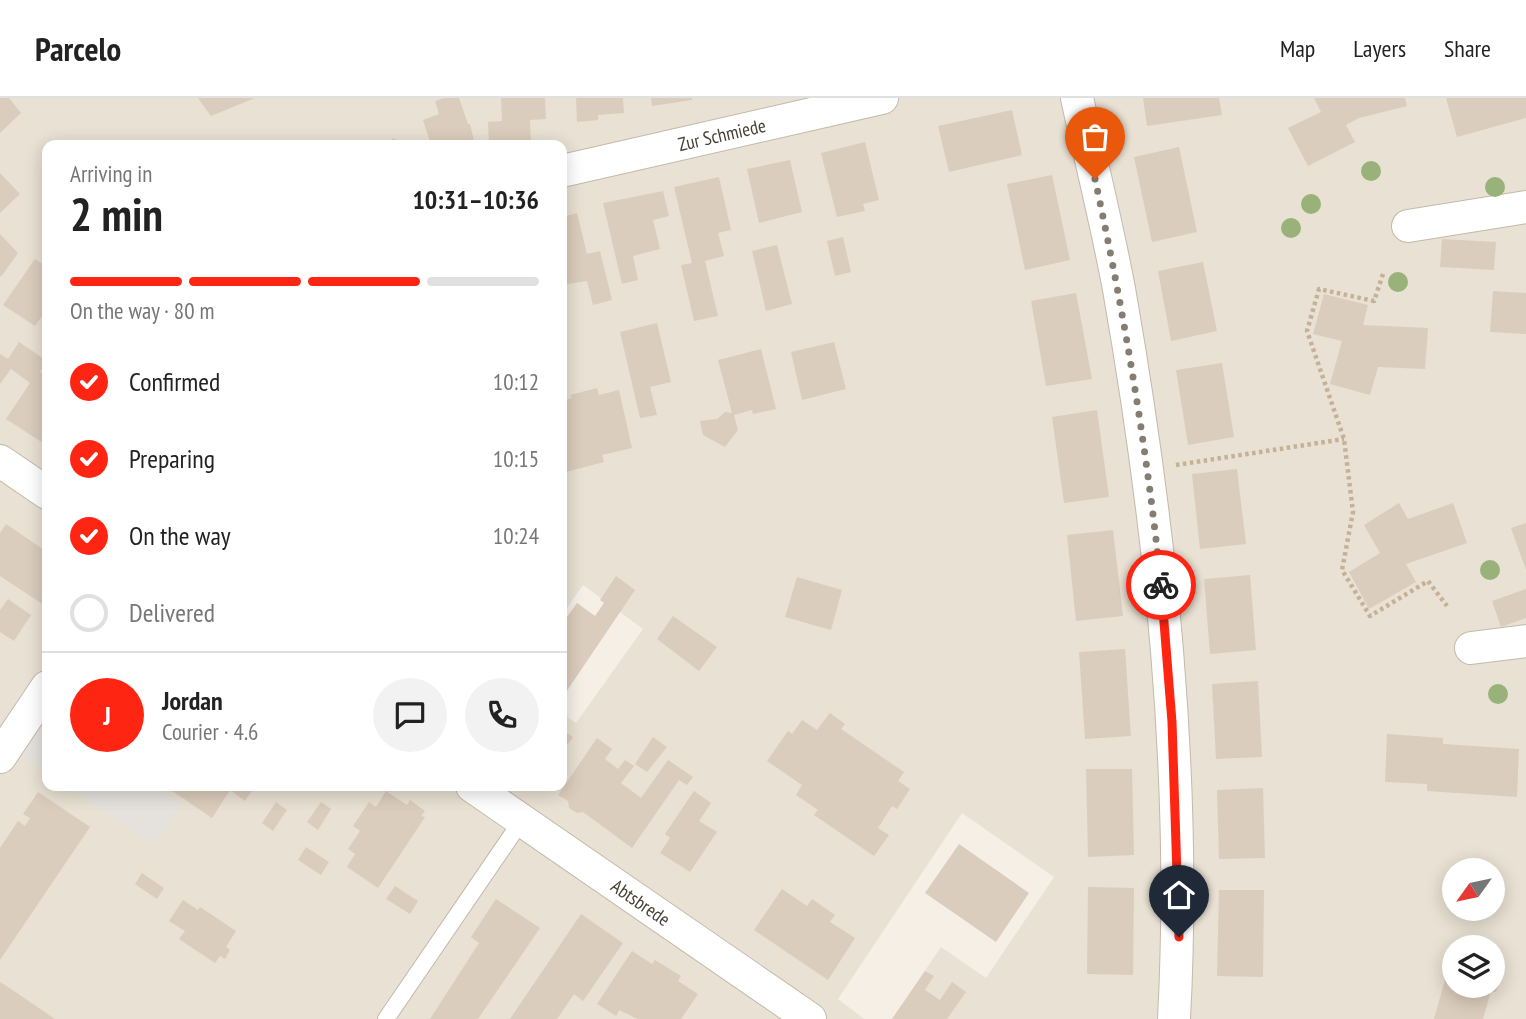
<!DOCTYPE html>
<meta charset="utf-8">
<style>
body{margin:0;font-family:"PT Sans Narrow",sans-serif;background:#f2f2f2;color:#222;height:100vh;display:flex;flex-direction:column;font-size:26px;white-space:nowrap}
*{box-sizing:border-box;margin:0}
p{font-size:23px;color:#767676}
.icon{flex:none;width:38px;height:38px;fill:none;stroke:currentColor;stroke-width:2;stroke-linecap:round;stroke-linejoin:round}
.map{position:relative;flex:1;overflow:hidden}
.side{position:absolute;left:42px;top:42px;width:525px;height:651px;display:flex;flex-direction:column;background:#fff;border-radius:14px;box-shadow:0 4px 18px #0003}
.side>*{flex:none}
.needle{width:46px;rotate:237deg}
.controls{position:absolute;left:1442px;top:760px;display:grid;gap:14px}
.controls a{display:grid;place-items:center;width:63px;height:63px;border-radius:50%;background:#fff;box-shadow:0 4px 18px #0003;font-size:35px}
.pin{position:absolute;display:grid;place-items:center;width:60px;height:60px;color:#fff;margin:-72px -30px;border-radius:50% 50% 50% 0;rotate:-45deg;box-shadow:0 0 7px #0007}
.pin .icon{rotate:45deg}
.courier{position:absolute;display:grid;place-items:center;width:70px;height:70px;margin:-35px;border:5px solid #ff2513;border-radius:50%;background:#fff;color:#222;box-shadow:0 2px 9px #0007}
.overview em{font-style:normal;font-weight:700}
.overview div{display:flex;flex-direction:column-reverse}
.overview{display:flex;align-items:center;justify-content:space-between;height:119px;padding:0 28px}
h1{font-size:46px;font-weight:700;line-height:52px}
.bar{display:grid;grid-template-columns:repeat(4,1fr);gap:10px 7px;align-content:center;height:84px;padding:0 28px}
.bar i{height:9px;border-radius:5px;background:#e0e0e0}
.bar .current{background:#ff2513}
.bar p{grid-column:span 4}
.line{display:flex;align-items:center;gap:18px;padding:0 28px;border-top:2px solid #e0e0e0}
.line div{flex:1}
.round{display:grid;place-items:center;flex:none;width:74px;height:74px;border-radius:37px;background:#f2f2f2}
ol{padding:0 28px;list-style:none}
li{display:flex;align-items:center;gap:21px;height:77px}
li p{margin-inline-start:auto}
li .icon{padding:7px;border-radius:50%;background:#ff2513;color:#fff;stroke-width:4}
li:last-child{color:#767676}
li i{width:38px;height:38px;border:4px solid #e0e0e0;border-radius:50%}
header{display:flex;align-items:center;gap:42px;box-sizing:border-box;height:98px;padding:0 35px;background:#fff;border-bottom:2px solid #e0e0e0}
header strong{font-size:33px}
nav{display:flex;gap:38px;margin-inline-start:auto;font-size:24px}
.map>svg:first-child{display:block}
.residential{fill:#e9e1d3;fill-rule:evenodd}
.parking{fill:#e5e2de}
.building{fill:#dbcdbd}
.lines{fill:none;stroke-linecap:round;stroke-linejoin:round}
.service-casing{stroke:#c4b9aa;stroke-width:18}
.minor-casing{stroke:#c4b9aa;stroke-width:34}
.path{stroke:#c5b197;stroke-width:4.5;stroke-dasharray:3.5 3.5;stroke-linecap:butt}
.service{stroke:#fff;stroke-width:16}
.minor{stroke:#fff;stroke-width:32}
.tree{fill:#98b27a}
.done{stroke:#857d72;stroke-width:7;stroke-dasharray:0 12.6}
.route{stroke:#ff2513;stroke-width:9}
.labels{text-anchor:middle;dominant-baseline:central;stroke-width:7;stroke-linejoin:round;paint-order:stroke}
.street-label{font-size:19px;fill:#483f34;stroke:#fff}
</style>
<header>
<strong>Parcelo</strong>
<nav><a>Map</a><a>Layers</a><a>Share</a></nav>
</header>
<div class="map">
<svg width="1526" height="921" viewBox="0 0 1526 921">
<rect width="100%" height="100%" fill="#f5efe6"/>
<path class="residential" d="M 0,0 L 1526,0 L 1526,921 L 892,921 L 941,849 L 986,880 L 1054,779 L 962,715 L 838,901 L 864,921 L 0,921 ZM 47,47 L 562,47 L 562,517 L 583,487 L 643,531 L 576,625 L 562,615 L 562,688 L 47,688 ZM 1454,772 L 1493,772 L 1493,810 L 1454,810 ZM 1454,849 L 1493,849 L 1493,887 L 1454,887 Z"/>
<g class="parking">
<polygon points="47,616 47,675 19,656"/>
<polygon points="66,688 154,688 182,706 154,747"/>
</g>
<g class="building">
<polygon points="0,0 9,0 21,15 0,35"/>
<polygon points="198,0 255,0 211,18"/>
<polygon points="444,0 459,0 468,26 470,26 475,47 431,47 423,22 439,16 435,3"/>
<polygon points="501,0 545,0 546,21 530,22 531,47 489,47 488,24 502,23"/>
<polygon points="576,0 623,0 624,15 598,17 598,22 577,24"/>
<polygon points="651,0 692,0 692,2 652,8"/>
<polygon points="1143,0 1219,0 1222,17 1147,28"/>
<polygon points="1314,0 1405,0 1407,8 1359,20 1346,27 1355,44 1308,68 1288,30 1321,14"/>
<polygon points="1446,0 1526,0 1526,20 1457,39"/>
<polygon points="1012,12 1022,57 949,74 938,28"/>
<polygon points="394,40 399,47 383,47"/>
<polygon points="865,44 879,102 863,106 865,113 837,119 821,55"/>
<polygon points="1179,49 1197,134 1152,144 1134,59"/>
<polygon points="790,62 802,114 759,125 747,71"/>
<polygon points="0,75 20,96 0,115"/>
<polygon points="1052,77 1070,162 1025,172 1007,86"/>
<polygon points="719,79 731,132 718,135 724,158 705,163 718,218 694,223 681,167 692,165 674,89"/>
<polygon points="663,93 669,118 653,122 660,151 633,158 638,182 622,186 603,105"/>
<polygon points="577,115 587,156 600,153 612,202 593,207 587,183 562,187 562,119"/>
<polygon points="0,136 18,155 1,179 0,177"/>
<polygon points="843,139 851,174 835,178 827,143"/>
<polygon points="1442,141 1496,144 1494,172 1440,169"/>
<polygon points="777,147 792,206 766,213 752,153"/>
<polygon points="35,161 47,169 47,211 35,228 3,207"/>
<polygon points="1203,164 1217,233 1171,243 1158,173"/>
<polygon points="1493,193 1526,195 1526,236 1490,234"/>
<polygon points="1076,195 1092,281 1046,288 1031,203"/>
<polygon points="1324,196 1368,207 1363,227 1428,230 1425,271 1378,269 1370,297 1330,286 1342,243 1313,236"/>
<polygon points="657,225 671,284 650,289 657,317 640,320 620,234"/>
<polygon points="19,244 47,263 40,274 47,279 46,347 6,321 30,285 11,271 0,286 0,256 8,261"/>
<polygon points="834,244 846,291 802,302 791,254"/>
<polygon points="761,251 776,311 753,316 752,312 734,317 738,332 725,349 703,337 700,323 717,321 725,314 732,315 718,262"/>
<polygon points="1222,265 1234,339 1188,347 1176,272"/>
<polygon points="597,290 599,297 619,292 632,350 602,357 604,364 562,375 562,303 572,300 570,297"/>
<polygon points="1097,312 1109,399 1064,405 1052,319"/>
<polygon points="1237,371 1246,446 1200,451 1192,376"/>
<polygon points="1399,405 1408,421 1453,405 1467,445 1406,466 1416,484 1369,511 1349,474 1380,455 1364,427"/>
<polygon points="1526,425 1526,472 1511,430"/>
<polygon points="6,426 47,454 47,509 0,478 0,435"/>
<polygon points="1113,432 1123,518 1076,523 1067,437"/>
<polygon points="1250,477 1256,552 1210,556 1204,481"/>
<polygon points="616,478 635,492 562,600 562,526 577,505 595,518 604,505 600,502"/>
<polygon points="797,479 842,492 831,532 785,519"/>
<polygon points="1526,491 1526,520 1501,529 1492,503"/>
<polygon points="8,501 31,517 14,543 0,534 0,512"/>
<polygon points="673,518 717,549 699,573 657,541"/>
<polygon points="1125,551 1131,638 1085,641 1079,554"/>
<polygon points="1258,583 1262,659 1216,661 1212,586"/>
<polygon points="830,615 845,626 841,631 904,674 898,683 910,691 897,711 892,708 878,730 889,737 874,758 814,717 818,712 796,697 802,687 767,663 788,633 792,636 802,622 817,632"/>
<polygon points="562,632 573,639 562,654 567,657 562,665"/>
<polygon points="1387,636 1443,640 1443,646 1519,651 1517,699 1427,693 1427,686 1385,684"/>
<polygon points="653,639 667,649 647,674 635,666"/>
<polygon points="597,640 612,651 605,661 618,671 625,662 634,668 621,685 641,700 668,662 693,679 687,687 679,682 632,750 583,714 577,715 569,710 568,703 558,697"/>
<polygon points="1086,671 1132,671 1134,757 1088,759"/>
<polygon points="165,688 255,688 245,703 230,692 212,720"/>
<polygon points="1263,690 1265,760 1219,761 1217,692"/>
<polygon points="386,693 407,707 410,702 425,713 421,718 425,719 378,790 347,769 355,756 348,751 360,733 353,728 369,704 376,709"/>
<polygon points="694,693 711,705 699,723 717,734 690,774 660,755 670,740 665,736"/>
<polygon points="38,694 90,729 0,862 0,750 18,723 25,728 30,720 23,716"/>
<polygon points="276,704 287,712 273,733 262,725"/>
<polygon points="321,704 331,711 318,732 307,724"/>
<polygon points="959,746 1029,795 996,844 925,795"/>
<polygon points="306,749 329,764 321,777 298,762"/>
<polygon points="142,775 164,790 157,801 135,786"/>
<polygon points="395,788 418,803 410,816 386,801"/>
<polygon points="1088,789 1134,790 1133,877 1087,876"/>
<polygon points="782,791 807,808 812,801 835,817 830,824 855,840 828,882 754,832"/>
<polygon points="1219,792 1264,792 1263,879 1217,878"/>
<polygon points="496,801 540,830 478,921 430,921 479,845 471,839"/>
<polygon points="183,802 198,812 200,809 236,833 226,849 230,852 225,861 220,858 215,865 179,841 185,833 169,823"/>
<polygon points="581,816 623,845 583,903 574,896 557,921 510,921"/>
<polygon points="632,853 652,866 655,862 681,878 678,883 698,896 681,921 638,921 619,912 616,918 597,906"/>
<polygon points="1493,866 1503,869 1496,894 1491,893 1483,921 1434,921 1446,878 1454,881 1454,887 1493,887"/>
<polygon points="925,873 934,878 925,892 940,902 952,884 966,894 947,921 892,921"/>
<polygon points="0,884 14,893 55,921 0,921"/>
</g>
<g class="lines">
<defs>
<polyline id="service" points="386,921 522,722"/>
<g id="minor">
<path d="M 1077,0 C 1091,63 1107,127 1119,191 C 1161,431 1187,677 1174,921"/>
<path id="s1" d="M 562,73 L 882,0"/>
<polyline points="1408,128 1526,109"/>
<polyline points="0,363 47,395"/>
<polyline points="1471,550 1526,543"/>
<polyline points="0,659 47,589"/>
<path id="s2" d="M 472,688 L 810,921"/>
</g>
</defs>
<use href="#service" class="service-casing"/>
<use href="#minor" class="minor-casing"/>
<g class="path">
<polyline points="1383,176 1374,203 1319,191 1307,233 1344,341 1353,414 1342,472 1370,518 1428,483 1447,508"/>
<polyline points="1176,367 1344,341"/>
</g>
<use href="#service" class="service"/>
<use href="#minor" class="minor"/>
</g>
<g class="tree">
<circle cx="1371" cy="73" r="10"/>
<circle cx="1495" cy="89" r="10"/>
<circle cx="1311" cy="106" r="10"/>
<circle cx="1291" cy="130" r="10"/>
<circle cx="1398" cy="184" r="10"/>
<circle cx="1490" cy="472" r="10"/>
<circle cx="1498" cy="596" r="10"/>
</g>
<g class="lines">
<path class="done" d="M 1095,81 C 1124,215 1147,350 1161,487"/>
<polyline class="route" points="1161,487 1172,624 1179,839"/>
</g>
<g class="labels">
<g class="street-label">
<text stroke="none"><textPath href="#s1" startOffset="164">Zur Schmiede</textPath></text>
<text stroke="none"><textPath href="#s2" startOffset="205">Abtsbrede</textPath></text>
</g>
</g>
</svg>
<div class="controls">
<a><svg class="needle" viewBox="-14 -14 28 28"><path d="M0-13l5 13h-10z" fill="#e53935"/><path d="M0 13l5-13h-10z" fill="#767676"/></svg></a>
<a><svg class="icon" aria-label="layers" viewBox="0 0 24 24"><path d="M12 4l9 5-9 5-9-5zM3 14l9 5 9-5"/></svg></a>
</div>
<div class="pin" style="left:1095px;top:81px;background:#ea580c"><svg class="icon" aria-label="bag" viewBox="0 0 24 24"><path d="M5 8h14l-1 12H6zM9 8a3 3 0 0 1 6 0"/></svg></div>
<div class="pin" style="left:1179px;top:839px;background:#1f2937"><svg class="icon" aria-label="home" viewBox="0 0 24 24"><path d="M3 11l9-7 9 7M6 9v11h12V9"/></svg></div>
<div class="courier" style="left:1161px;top:487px"><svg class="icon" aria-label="bike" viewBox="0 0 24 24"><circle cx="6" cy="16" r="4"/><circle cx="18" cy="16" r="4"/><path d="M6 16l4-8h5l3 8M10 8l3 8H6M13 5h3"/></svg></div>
<section class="side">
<div class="overview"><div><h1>2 min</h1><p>Arriving in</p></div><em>10:31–10:36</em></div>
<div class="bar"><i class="current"></i><i class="current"></i><i class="current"></i><i></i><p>On the way · 80 m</p></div>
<ol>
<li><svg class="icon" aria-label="check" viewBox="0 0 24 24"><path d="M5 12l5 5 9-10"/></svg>Confirmed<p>10:12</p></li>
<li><svg class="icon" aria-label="check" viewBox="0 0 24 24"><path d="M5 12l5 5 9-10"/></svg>Preparing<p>10:15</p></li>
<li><svg class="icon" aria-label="check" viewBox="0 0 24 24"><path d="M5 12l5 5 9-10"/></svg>On the way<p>10:24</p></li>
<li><i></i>Delivered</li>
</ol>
<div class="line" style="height:126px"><b class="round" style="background:#ff2513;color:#fff">J</b><div><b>Jordan</b><p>Courier · 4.6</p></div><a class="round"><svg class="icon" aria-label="chat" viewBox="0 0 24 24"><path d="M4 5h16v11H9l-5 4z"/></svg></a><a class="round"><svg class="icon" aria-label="phone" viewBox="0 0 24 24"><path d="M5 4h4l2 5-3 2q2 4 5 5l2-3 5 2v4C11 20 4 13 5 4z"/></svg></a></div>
</section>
</div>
